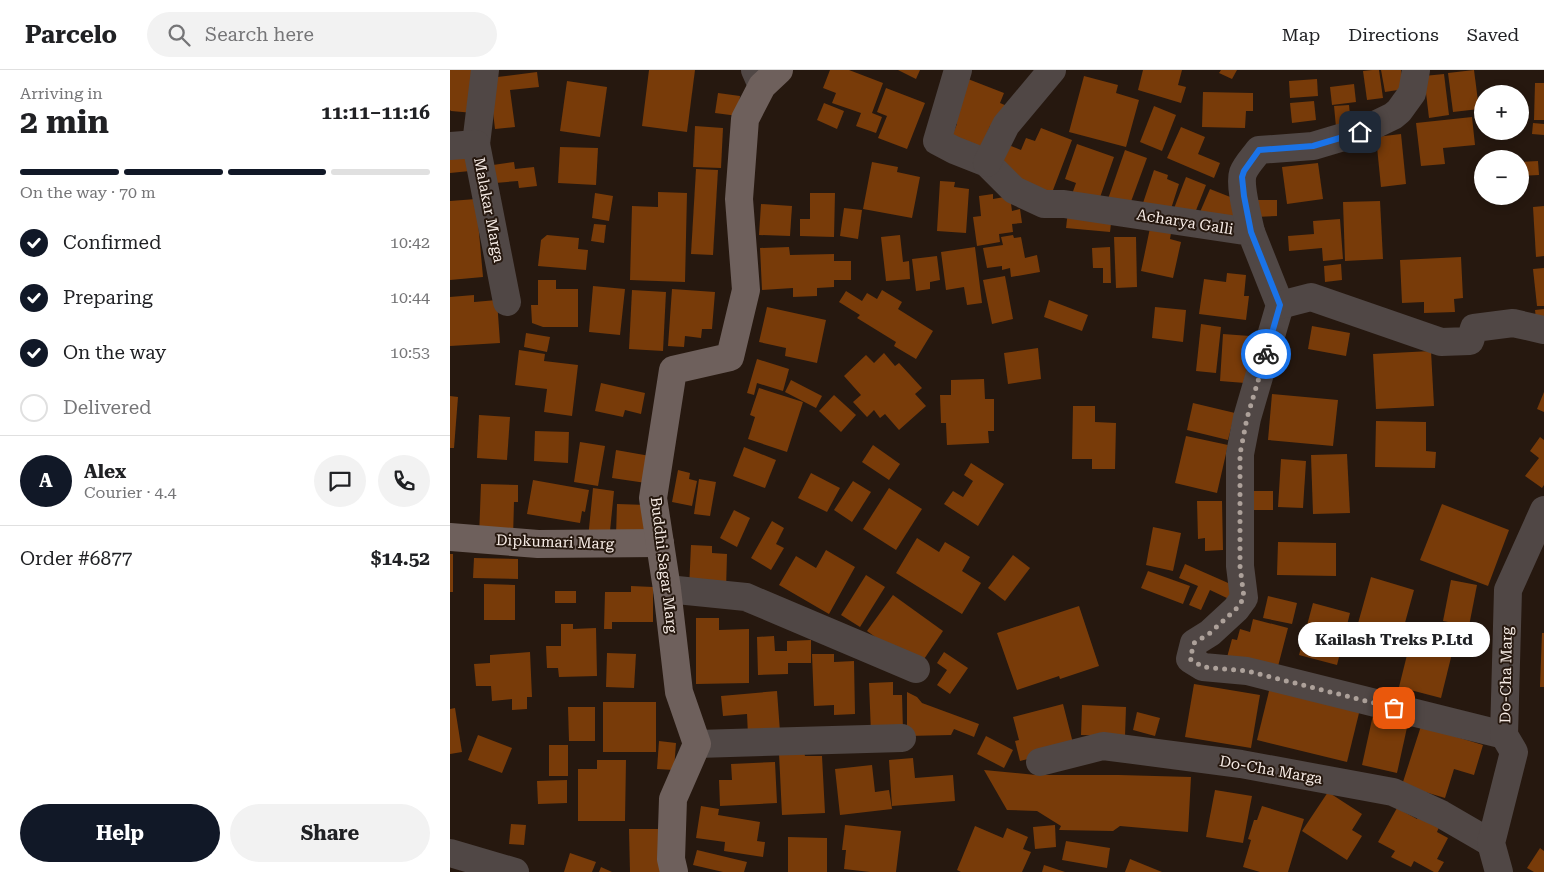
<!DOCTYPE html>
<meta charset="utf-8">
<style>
body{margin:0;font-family:"Roboto Serif",serif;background:#f2f2f2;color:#202124;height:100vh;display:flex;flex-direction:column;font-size:19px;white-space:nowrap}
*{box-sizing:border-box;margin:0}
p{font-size:16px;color:#757577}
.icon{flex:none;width:28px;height:28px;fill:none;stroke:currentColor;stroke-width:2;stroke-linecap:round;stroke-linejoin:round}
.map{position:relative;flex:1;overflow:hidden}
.panel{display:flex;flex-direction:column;background:#fff;width:450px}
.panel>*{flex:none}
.tools{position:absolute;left:1024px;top:15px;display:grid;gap:10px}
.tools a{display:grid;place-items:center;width:55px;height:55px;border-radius:50%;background:#fff;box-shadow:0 2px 8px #0003;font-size:25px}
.pin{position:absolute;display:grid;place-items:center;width:42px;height:42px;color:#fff;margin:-21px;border-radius:10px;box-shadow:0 2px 8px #0006}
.courier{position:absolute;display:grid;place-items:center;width:50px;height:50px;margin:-25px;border:4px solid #1a73e8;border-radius:50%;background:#fff;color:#222;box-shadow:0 1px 6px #0007}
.bubble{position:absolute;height:35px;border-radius:18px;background:#fff;box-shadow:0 2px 8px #0003;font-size:16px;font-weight:700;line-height:35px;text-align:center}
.headline em{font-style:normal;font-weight:700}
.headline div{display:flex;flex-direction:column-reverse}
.headline{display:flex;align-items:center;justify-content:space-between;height:85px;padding:0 20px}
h1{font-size:32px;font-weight:700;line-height:38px}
.bar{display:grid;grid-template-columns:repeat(4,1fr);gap:8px 5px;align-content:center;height:60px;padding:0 20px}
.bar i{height:6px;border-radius:4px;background:#e0e0e0}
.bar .on{background:#111827}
.bar p{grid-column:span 4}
.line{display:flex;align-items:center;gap:12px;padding:0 20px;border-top:1px solid #e0e0e0}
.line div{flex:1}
.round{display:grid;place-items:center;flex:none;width:52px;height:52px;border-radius:26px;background:#f2f2f2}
ol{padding:0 20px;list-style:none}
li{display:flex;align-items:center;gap:15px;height:55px}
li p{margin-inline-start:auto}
li .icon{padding:5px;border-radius:50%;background:#111827;color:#fff;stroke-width:4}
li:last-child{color:#757577}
li i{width:28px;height:28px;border:2px solid #e0e0e0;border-radius:50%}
.action{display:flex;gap:10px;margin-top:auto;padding:10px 20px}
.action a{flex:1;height:58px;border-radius:30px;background:#111827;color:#fff;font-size:20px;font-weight:700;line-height:58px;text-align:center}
.action a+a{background:#f2f2f2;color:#202124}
header{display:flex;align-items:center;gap:30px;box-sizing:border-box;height:70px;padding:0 25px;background:#fff;border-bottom:1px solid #e0e0e0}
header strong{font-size:24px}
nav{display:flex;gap:28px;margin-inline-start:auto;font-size:18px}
.search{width:350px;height:45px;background:#f2f2f2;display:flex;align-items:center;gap:12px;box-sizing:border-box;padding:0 18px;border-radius:28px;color:#757577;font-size:19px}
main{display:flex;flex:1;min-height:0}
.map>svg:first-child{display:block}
.building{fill:#783b09}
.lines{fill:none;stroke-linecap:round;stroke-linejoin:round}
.street{stroke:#504745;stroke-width:28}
.secondary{stroke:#6e605c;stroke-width:28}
.done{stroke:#ada19a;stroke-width:5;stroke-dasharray:0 9}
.route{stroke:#1a73e8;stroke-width:6}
.labels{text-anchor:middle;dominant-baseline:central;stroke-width:4;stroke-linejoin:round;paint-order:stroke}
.street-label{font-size:15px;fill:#f6ebe5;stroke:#26180f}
</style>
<header>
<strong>Parcelo</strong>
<div class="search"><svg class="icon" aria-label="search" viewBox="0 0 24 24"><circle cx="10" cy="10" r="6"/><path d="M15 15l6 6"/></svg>Search here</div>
<nav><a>Map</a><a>Directions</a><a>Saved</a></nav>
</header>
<main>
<section class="panel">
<div class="headline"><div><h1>2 min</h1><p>Arriving in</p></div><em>11:11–11:16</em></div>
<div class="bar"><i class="on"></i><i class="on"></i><i class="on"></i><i></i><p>On the way · 70 m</p></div>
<ol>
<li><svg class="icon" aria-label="check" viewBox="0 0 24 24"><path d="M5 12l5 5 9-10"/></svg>Confirmed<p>10:42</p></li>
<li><svg class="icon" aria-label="check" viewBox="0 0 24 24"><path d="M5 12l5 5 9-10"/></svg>Preparing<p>10:44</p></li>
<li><svg class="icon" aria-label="check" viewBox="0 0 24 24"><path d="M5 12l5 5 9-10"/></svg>On the way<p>10:53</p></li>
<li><i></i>Delivered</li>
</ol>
<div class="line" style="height:90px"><b class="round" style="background:#111827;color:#fff">A</b><div><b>Alex</b><p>Courier · 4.4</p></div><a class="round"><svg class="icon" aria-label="chat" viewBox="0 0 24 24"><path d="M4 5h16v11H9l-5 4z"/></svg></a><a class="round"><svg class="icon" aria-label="phone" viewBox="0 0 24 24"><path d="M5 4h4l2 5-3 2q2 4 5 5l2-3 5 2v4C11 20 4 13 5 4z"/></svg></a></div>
<div class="line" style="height:65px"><div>Order #6877</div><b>$14.52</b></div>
<div class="action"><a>Help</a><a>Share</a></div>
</section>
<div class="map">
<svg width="1094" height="802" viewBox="0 0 1094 802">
<rect width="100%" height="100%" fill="#26180f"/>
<g class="building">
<polygon points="0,0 28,0 24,43 1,41 0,40"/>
<polygon points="199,0 245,0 237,62 192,56"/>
<polygon points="380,0 399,0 433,13 422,43 432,47 426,63 406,56 411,43 382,33 386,23 373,18"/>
<polygon points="448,0 470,0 466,9"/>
<polygon points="693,0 732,0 728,15 736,17 731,33 688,20"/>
<polygon points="771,0 787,0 782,9 769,3"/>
<polygon points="922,0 929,0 933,28 917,30 913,1"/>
<polygon points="931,0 951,0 954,19 935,22"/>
<polygon points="1024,0 1029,39 1003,42 998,3"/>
<polygon points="87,2 89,17 60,20 65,57 45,59 39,8"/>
<polygon points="994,4 999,45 979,48 974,6"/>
<polygon points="634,6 668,15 666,23 689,30 676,77 619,62"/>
<polygon points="518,9 554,23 550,33 557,36 548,59 540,56 530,80 501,68 507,54 501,51"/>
<polygon points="867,9 868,26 840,28 839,11"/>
<polygon points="117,11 157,17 150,67 110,61"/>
<polygon points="1085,13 1094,13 1094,50 1084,50"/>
<polygon points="904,14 906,32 882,35 880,17"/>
<polygon points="436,18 475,33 457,79 428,68 437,46 427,42"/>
<polygon points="753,22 803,23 803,41 796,41 795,58 752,57"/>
<polygon points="268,23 290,26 288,46 265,43"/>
<polygon points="864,31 866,50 842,53 840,33"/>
<polygon points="374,33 394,41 387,59 367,50"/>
<polygon points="899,35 901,55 886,57 884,36"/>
<polygon points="704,36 726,45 712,81 690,72"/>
<polygon points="1022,47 1025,75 993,78 995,94 971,96 966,53"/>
<polygon points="1083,53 1094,54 1094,65 1082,64"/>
<polygon points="245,56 273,58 271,98 243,97"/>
<polygon points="731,57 755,67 748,84 770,93 764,108 717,88"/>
<polygon points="591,58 622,70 600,128 546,99 556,74 571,80 576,68 585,71"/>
<polygon points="951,64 956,114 931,117 926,67"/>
<polygon points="627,74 664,87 647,136 621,127 626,113 615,109"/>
<polygon points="110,77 148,78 146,115 108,113"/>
<polygon points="675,80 697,88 679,137 658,129"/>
<polygon points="18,82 20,101 0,103 0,84"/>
<polygon points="1088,91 1089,105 1071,106 1070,92"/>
<polygon points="64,92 65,99 84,97 87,116 69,118 68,111 45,113 43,95"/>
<polygon points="422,92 448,97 447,102 470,107 462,148 413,139"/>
<polygon points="868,93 873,129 837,134 832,97"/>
<polygon points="246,99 268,100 263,185 241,184"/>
<polygon points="704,100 718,105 717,109 729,114 718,148 691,139"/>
<polygon points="736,107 756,115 743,148 723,141"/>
<polygon points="490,111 505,112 504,117 519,119 516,163 487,161"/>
<polygon points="760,119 793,132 784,156 750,142"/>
<polygon points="208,122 237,123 235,212 180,210 182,136 208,137"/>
<polygon points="145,123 163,126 159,151 142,148"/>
<polygon points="360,123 385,123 384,167 350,166 350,149 360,149"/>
<polygon points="543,124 543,129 560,126 562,141 570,139 572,153 562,154 563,162 549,164 550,172 527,176 523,147 531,146 529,126"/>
<polygon points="26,129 33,207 0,210 0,131"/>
<polygon points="804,130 827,130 827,146 805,147"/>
<polygon points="930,131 933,189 895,191 893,132"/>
<polygon points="311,134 342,136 340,166 309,165"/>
<polygon points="1094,136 1094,186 1086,187 1083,137"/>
<polygon points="394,138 412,140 408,169 390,166"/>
<polygon points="618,141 662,145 660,162 616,158"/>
<polygon points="890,149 893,189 873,191 872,178 839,181 838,166 864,164 863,151"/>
<polygon points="144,154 156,155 154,173 141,171"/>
<polygon points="700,158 721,163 720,169 731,172 723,208 691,201"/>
<polygon points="97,165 129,168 128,179 138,180 136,200 88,196 91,170"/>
<polygon points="450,165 453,192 459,191 460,209 436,211 431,167"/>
<polygon points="563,165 564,168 571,167 575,188 587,185 590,202 561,207 560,198 552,200 552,196 537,198 533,178 553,175 551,167"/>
<polygon points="664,167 686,167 687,217 666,218"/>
<polygon points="339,177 340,185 384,184 384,191 401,191 401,210 384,210 384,217 367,218 367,226 343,227 343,218 312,220 310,178"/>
<polygon points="525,177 532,233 517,235 514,217 496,220 491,182"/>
<polygon points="660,177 661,213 653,213 653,198 643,198 642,178"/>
<polygon points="487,186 490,210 480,212 480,219 466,221 462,189"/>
<polygon points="1011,187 1013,228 1004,229 1005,242 974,243 974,232 952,233 950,190"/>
<polygon points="891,194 892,210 875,212 874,196"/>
<polygon points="1094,198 1094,236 1087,236 1083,199"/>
<polygon points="777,203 796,205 794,226 799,226 796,250 749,244 754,209 776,212"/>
<polygon points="555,206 563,249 542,254 533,210"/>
<polygon points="88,210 106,210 106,219 128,219 128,257 93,257 82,253 81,235 88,235"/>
<polygon points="143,216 175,219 170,265 139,262"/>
<polygon points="222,219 265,222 262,259 252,259 251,268 235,266 234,277 218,276"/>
<polygon points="182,220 216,222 213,281 179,279"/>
<polygon points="432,220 452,232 448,239 483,261 466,289 444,276 446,272 407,248 410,245 389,232 396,221 412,231 417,223 427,229"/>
<polygon points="24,225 24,232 47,230 50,273 0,276 0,227"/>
<polygon points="599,230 638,245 632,261 594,247"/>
<polygon points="317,237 376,250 367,293 335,286 336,278 309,272"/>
<polygon points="705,237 736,240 733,272 702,268"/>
<polygon points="1094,239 1094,248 1086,249 1085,240"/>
<polygon points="751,254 771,257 766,303 746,301"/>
<polygon points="862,256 900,263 896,286 858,279"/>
<polygon points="76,263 100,267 97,282 74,277"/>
<polygon points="773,264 800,266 799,282 806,283 805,298 797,298 795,313 770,311"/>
<polygon points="588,278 591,309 558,314 554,283"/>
<polygon points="69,280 95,284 94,291 128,295 122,346 94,342 97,319 65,315"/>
<polygon points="981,281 984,336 926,339 923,284"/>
<polygon points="434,283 445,296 449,293 472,318 465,324 476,336 449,360 435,344 430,348 424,340 417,347 403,332 411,325 394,306 416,285 424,293"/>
<polygon points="307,289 339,299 333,321 307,313 304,325 297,323"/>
<polygon points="534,309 535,329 544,329 544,361 538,361 539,373 497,375 496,353 491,353 490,325 501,325 501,310"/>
<polygon points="341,310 372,326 366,338 335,322"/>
<polygon points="151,313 195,323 191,344 175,340 173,347 145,341"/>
<polygon points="309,318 353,332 337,382 298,369 305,347 300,345"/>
<polygon points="1094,322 1094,342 1087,339"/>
<polygon points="822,324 888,330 883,376 818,370"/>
<polygon points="384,325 406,345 391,362 369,341"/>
<polygon points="0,326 8,327 4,378 0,378"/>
<polygon points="743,333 785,343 778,370 737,360"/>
<polygon points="623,336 645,336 645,352 666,353 665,399 642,399 642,389 622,389"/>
<polygon points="29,345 60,347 57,390 27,388"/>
<polygon points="926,351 976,352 976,381 986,382 985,398 925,397"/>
<polygon points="85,361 119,362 118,393 84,391"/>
<polygon points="736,366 778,375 767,423 725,413"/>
<polygon points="1090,367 1094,370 1094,415 1092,418 1075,406 1089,388 1080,381"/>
<polygon points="130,372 155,376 148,416 124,412"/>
<polygon points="423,375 450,394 439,410 412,392"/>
<polygon points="294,377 326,390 315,418 283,406"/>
<polygon points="166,380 200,386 196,413 162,408"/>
<polygon points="897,384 900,443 863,444 861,385"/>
<polygon points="831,389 856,391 853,438 828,437"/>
<polygon points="521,393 554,414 528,456 494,434 503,421 513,427 523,411 514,405"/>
<polygon points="228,400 240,403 239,409 247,411 242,436 222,432"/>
<polygon points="361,403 390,418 377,442 348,428"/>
<polygon points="249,409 266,412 260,446 244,444"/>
<polygon points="83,410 139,420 135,442 132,441 130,453 77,444"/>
<polygon points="403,411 421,422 402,452 384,440"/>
<polygon points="31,414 68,415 68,432 64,432 63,468 29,467"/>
<polygon points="143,418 164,421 159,471 138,469"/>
<polygon points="439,418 472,439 446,480 413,459"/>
<rect x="797" y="421" width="26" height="19"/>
<polygon points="747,431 772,431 773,480 755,481 755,468 748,469"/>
<polygon points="167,434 197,435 195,466 166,465"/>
<polygon points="992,434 1059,460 1038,516 970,490"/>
<polygon points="284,440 300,448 287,477 270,468"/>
<polygon points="322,451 334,458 326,474 334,478 321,500 301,488"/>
<polygon points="703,457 731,463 723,501 696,495"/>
<polygon points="467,468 489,482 495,472 520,487 512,501 531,513 512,544 446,503"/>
<polygon points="828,472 886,473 886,506 827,505"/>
<polygon points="241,475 262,476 262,483 277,484 276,520 239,519"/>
<polygon points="376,480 405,497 379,544 329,515 346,486 366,498"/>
<rect x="0" y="484" width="3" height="38"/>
<polygon points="563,485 580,498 555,531 538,518"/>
<polygon points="24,488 68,489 68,509 23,508"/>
<polygon points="735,494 785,516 779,529 760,520 751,540 739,535 748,516 729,508"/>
<polygon points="698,501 740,516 733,534 691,518"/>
<polygon points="416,505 435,517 410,557 391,545"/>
<polygon points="921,507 964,520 953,560 947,558 942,575 905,564"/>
<polygon points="1001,510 1027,515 1019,556 993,551"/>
<polygon points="34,514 65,515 65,550 34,550"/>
<polygon points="181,516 203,517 203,552 162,552 162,559 154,559 155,522 181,522"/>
<rect x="105" y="521" width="21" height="12"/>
<polygon points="443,525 493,561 468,598 417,561"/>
<polygon points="818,526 847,533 842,554 813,548"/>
<polygon points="863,533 900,543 887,595 849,585"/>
<polygon points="629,536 649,596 610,609 609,606 567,620 547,563"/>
<polygon points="246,548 269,548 269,560 299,559 299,613 246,614"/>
<polygon points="803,549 838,558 826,604 776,591 782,569 787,570 790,559 800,562"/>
<polygon points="965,553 1007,563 991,628 949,617"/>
<polygon points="111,554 123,554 123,559 146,558 147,606 109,607 108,598 97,598 96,576 111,576"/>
<polygon points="1092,563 1094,563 1094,617 1090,617"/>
<polygon points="324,566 325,581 337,581 337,571 361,570 361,593 338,593 338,604 308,605 307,567"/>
<polygon points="80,582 82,627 77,627 77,639 62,640 62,629 42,631 41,616 26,616 24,594 40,593 40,585"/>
<polygon points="494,582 518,598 500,624 487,615 497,600 487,593"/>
<polygon points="157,583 186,584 184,618 156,617"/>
<polygon points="362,584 384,584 384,592 404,591 405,644 384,645 384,635 364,636"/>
<polygon points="443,612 443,625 452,625 453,661 421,663 419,613"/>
<polygon points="744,614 810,625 801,678 735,667"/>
<polygon points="820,617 910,639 897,692 807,670"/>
<polygon points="327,621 330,662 298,665 297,644 273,646 271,626"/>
<polygon points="457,622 467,627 472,633 529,654 524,667 504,659 501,665 457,666"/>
<rect x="153" y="632" width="53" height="50"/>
<polygon points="613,634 624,677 570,691 565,671 569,670 563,647"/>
<polygon points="632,635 676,637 675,666 631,665"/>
<polygon points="118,637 145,637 145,671 119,671"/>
<polygon points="5,638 12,682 0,684 0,639"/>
<polygon points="687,642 710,648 705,666 683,660"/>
<polygon points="923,645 958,653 947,703 912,695"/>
<polygon points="971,656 1033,675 1024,705 1004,699 995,728 952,715"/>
<polygon points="28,665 62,678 52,703 18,690"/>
<polygon points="536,666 563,680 554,698 527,684"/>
<polygon points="209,671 226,673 224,700 207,699"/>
<rect x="99" y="675" width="19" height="31"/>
<polygon points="354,682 355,686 372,686 375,743 332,745 329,683"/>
<polygon points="463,688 465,708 503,705 505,731 442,736 439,690"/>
<polygon points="147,690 176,690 175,751 128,751 128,699 147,699"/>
<polygon points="325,692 327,733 270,736 269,710 282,710 281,694"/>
<polygon points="422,695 425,722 439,720 442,739 390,745 385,699"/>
<polygon points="534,700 586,705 669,705 741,707 738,762 670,756 663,761 609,760 611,756 587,741 557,740"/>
<polygon points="117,710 117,733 88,734 87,711"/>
<polygon points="765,720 802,726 793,773 756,767"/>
<polygon points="878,722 912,744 902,760 912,766 897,790 852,761"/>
<polygon points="251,736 269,739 268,745 310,752 307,771 315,772 313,787 274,781 275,772 246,768"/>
<polygon points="812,736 854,749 838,802 810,802 793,797 801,770 798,769 804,750 807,750"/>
<polygon points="947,738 967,749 971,741 991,752 987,762 998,768 987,789 994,792 988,802 984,802 964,791 961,797 941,787 945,781 928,772"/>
<polygon points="61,754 76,755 74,775 59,774"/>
<polygon points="395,755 451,761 446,802 420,802 394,799 396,780 392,780"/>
<polygon points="605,755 606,777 585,779 583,757"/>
<polygon points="525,756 553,768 557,758 578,767 573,779 581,782 572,802 511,802 507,800"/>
<polygon points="179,759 214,759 214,802 180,802"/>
<polygon points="338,767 377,768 377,802 338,802"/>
<polygon points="616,771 660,778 657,798 612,790"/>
<polygon points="1090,778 1094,781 1094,802 1084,802 1077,798"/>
<polygon points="247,780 297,792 294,802 273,802 243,795"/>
<polygon points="120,783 146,792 142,802 114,802"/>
<polygon points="680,789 712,802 675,802"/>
<polygon points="594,795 615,802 592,802"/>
<polygon points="151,797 162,802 149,802"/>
</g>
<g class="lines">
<g class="street">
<polyline points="305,0 312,16"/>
<polyline points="508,0 487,71 504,80 537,93 564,120 594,134 614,134 801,162 830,235 797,348 790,384 790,496 794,528 786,539 760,563 744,573 740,589 753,597 797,601 1054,665"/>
<polyline points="26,74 35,0"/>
<polyline points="0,76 26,74 57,232"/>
<polyline points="537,93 556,55 602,0"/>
<path d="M 801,162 C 798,148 789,115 793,103 C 796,95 804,87 809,80 L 863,76 L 910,62 L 943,46 L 949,41 L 962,23 L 966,0"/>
<polyline points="830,235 861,227 991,272 1020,271 1024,258 1063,253 1094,260"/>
<polyline points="217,519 296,527 466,599"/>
<polyline points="247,674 452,668"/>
<polyline points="590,692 653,676 791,694 943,722 991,744 1041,773"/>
<polyline points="0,783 65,802"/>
<polyline points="1049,802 1041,773 1064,682 1054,665 1058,520 1094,440"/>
</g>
<g class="secondary">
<polyline points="0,467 88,474 210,473"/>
<polyline points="224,802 221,789 223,729 247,674 229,622 217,519 203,428 223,300 280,287 296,220 289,129 295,49 312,16 329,0"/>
</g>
</g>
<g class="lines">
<polyline class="done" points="816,284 797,348 790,384 790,496 794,528 786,539 760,563 744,573 740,589 753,597 797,601 944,638"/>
<polyline class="route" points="816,284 830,235 801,162 794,126 792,107 794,101 809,80 863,76 910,62"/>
</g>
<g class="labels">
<g class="street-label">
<text transform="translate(39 140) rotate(79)">Malakar Marga</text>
<text transform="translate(735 152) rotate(9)">Acharya Galli</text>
<text transform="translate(105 472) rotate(2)">Dipkumari Marg</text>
<text transform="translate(214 495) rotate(83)">Buddhi Sagar Marg</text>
<text transform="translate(1056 605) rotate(-89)">Do-Cha Marg</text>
<text transform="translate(821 700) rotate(10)">Do-Cha Marga</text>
</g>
</g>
</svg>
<div class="tools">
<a>+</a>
<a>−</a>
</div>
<div class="pin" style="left:944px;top:638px;background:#ea580c"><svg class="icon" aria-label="bag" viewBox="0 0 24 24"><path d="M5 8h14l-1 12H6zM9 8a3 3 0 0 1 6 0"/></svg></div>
<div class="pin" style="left:910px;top:62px;background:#1f2937"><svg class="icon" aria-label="home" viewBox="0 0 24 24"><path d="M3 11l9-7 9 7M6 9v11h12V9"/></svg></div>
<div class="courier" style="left:816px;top:284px"><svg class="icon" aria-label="bike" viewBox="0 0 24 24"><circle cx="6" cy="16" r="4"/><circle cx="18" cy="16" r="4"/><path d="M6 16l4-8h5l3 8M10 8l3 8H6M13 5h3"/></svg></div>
<div class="bubble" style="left:848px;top:552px;width:192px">Kailash Treks P.Ltd</div>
</div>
</main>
